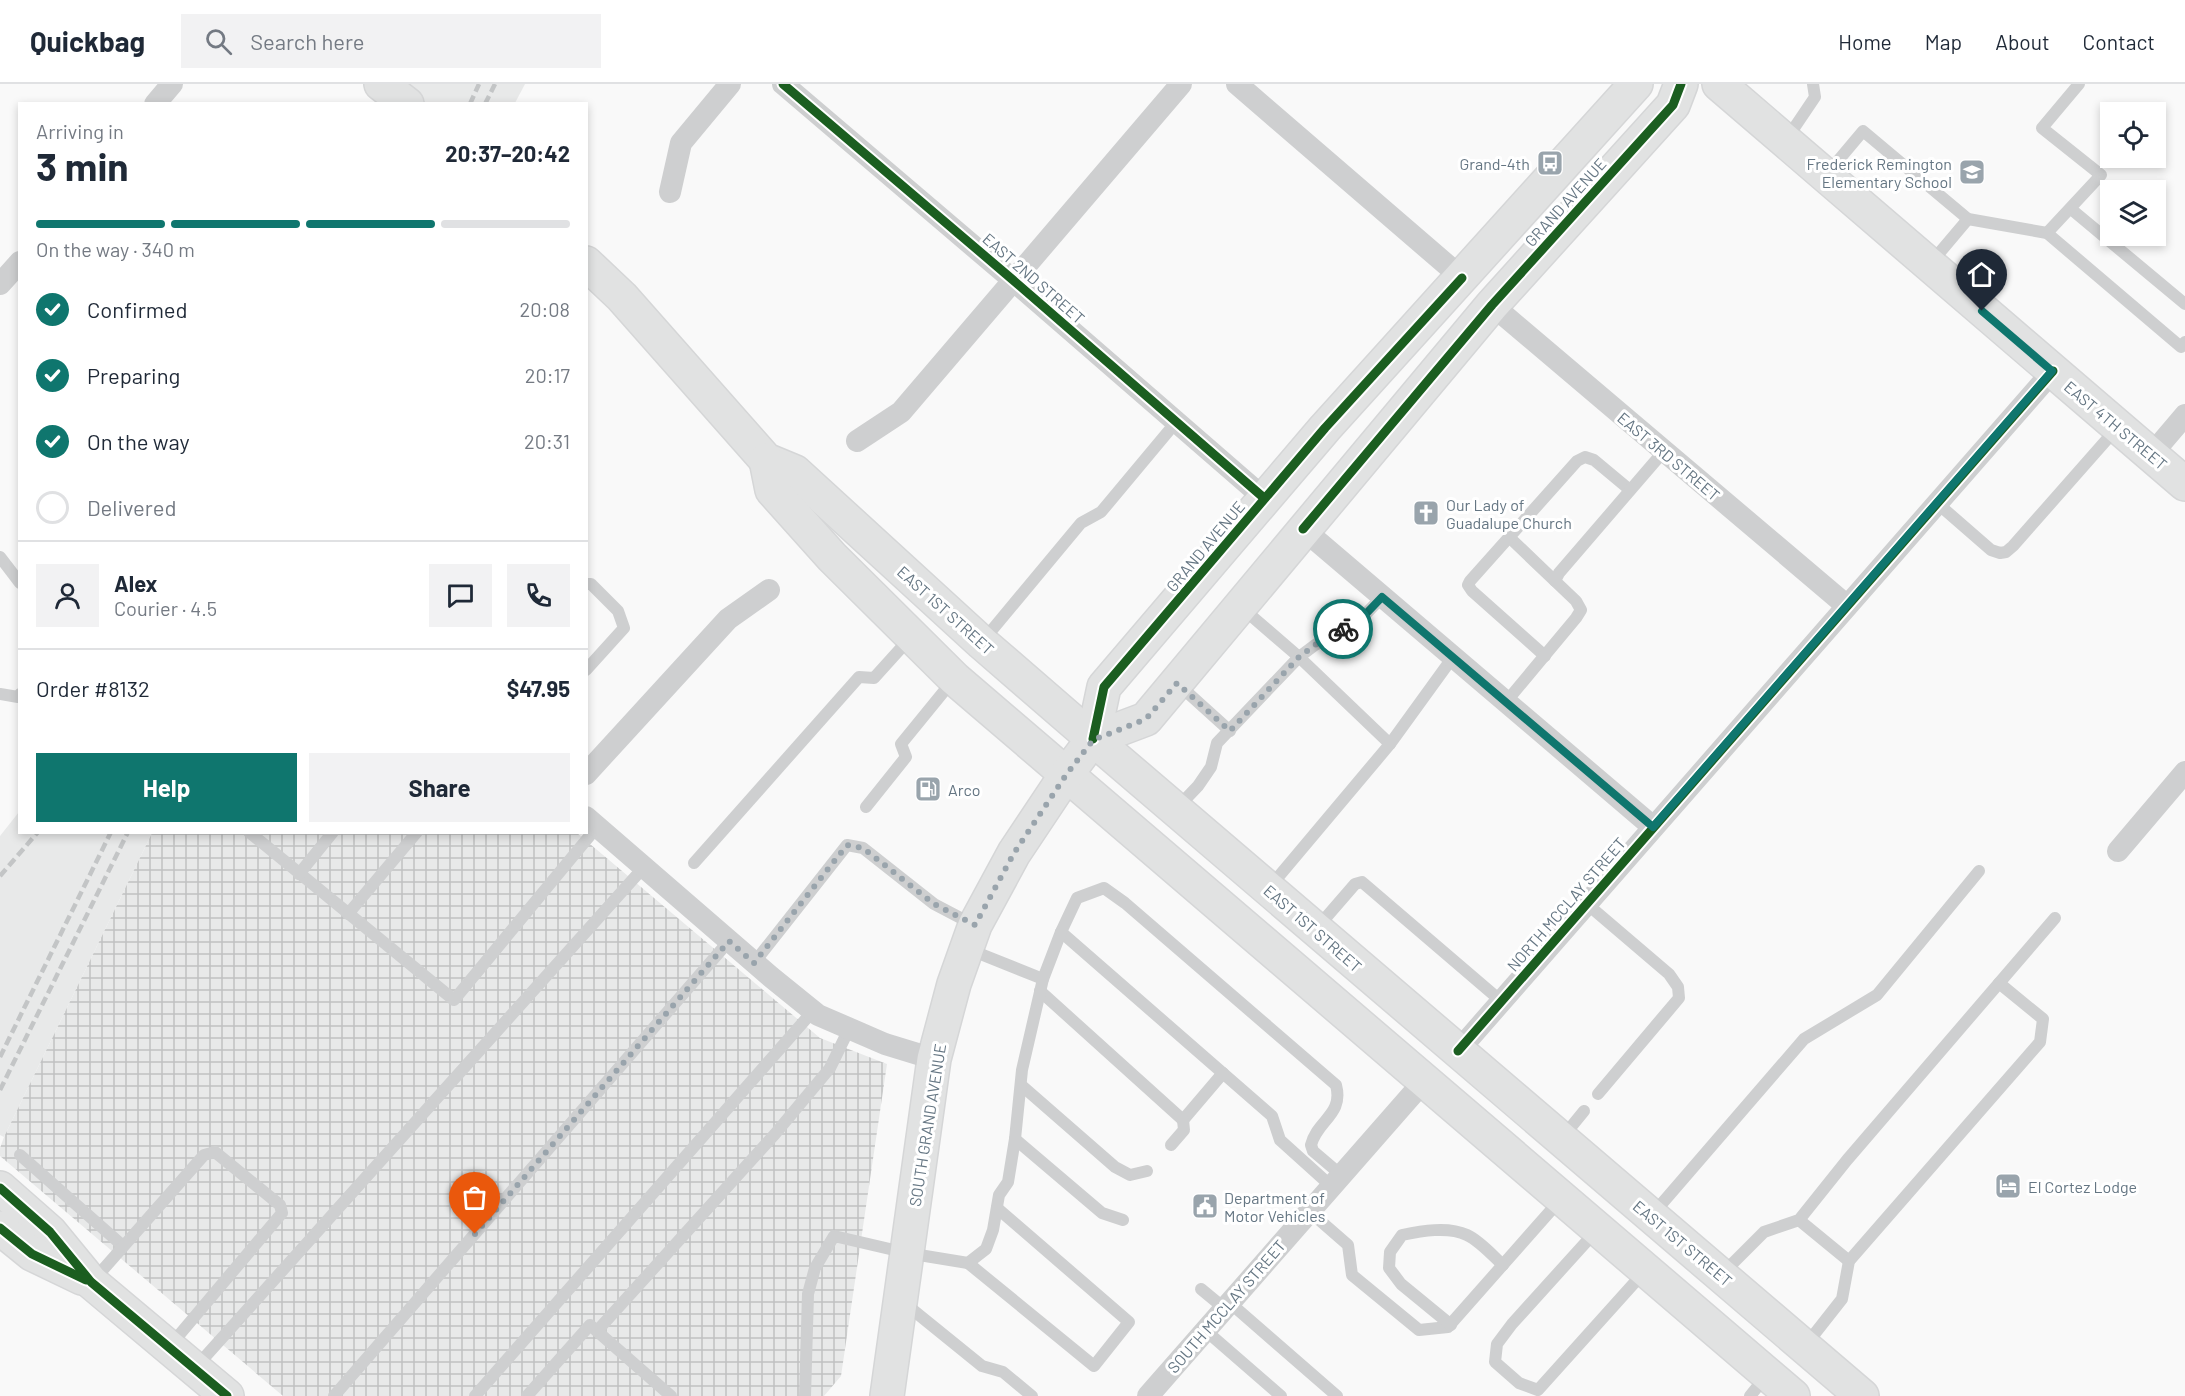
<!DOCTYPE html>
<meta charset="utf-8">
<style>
body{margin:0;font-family:Barlow,sans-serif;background:#f2f2f3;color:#1f2937;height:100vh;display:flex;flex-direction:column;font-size:22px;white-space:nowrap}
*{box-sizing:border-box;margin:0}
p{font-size:20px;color:#747a83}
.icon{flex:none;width:33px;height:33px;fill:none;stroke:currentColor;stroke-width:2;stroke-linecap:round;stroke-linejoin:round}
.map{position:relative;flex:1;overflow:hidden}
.side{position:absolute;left:18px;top:18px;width:570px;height:732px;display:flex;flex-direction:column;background:#fff;border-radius:0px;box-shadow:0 3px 9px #0003}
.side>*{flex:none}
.fabs{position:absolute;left:2100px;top:18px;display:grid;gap:12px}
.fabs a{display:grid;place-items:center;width:66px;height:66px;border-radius:0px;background:#fff;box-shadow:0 3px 9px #0003;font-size:30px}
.pin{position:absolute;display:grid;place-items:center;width:51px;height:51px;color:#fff;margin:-62px -26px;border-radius:50% 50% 50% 0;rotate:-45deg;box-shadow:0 0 6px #0007}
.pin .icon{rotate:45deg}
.courier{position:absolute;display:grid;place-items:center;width:60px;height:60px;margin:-30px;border:4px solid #0f766e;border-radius:50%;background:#fff;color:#222;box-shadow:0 2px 8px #0007}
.summary em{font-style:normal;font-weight:700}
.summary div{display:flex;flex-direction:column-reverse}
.summary{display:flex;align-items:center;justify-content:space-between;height:102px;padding:0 18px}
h1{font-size:39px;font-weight:700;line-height:45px}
.bar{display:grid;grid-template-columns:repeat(4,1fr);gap:9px 6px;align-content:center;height:72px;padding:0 18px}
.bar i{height:8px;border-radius:4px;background:#e0e1e3}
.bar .selected{background:#0f766e}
.bar p{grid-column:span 4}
.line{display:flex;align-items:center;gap:15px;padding:0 18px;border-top:2px solid #e0e1e3}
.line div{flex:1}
.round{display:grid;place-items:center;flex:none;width:63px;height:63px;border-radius:0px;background:#f2f2f3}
ol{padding:0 18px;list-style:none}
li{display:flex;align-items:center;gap:18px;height:66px}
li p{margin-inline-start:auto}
li .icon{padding:6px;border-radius:50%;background:#0f766e;color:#fff;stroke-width:4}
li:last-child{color:#747a83}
li i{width:33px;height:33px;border:3px solid #e0e1e3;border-radius:50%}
.cta{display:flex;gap:12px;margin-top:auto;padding:12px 18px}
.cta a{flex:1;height:69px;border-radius:0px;background:#0f766e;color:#fff;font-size:24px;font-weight:700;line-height:69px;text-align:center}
.cta a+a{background:#f2f2f3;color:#1f2937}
header{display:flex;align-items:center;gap:36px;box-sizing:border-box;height:84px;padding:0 30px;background:#fff;border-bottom:2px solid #e0e1e3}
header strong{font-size:28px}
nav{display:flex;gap:33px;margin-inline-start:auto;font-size:21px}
.search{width:420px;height:54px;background:#f2f2f3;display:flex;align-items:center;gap:15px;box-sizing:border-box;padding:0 21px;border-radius:0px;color:#747a83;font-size:22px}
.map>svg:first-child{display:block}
.built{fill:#e8e9e9}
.industrial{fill:url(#industrial-grid)}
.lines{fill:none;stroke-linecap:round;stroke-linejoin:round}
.secondary-casing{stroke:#d5d6d7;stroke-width:36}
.lane{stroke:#cecfd0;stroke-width:12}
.street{stroke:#cecfd0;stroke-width:22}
.secondary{stroke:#e1e2e2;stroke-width:33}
.rail{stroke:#c3c5c6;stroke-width:4.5;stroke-dasharray:9 4.5;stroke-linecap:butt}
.cycleway-casing{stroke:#fff;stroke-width:13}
.cycleway{stroke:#1b5e20;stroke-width:9}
.done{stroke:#99a4ac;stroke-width:6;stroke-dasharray:0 10.8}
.route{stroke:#0f766e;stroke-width:8}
.labels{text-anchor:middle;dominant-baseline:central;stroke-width:6;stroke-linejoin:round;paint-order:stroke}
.poi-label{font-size:16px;fill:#657683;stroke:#fff;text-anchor:start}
.street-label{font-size:16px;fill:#657683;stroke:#fff}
</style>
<header>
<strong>Quickbag</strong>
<div class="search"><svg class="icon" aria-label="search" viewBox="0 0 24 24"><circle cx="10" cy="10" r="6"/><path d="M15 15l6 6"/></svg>Search here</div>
<nav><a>Home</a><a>Map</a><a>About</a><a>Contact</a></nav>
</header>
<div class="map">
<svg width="2185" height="1312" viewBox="0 0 2185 1312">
<defs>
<pattern id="industrial-grid" width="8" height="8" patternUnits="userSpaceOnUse" patternTransform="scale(1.5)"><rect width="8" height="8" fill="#e8e9e9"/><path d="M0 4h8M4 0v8" fill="none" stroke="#c0c1c2"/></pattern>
</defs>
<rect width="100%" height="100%" fill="#f9f9f9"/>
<g class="built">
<polygon points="395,0 525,0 515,19 392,20"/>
<polygon points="19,728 20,748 152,749 4,1053 0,1051 0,752"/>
</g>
<polygon class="industrial" points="152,749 577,749 820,954 887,980 841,1292 824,1312 283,1312 0,1072 0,1064 4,1053"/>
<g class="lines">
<defs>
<g id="secondary">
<polyline points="381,0 407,20"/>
<polyline points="1719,0 2185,400"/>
<polyline points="586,179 622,213 766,376 795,388 982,559 1093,655 1862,1312"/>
<polyline points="766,376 772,406 832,473 955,595 1793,1312"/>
<polyline points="1093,655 1146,635 1492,221 1673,21 1681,0"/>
<polyline points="0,1104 50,1148 91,1198 227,1312"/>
<polyline points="0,1144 32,1170 82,1194"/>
<polyline points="887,1312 934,975 954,900 975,841 1014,769 1066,691 1093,655 1104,603 1325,344 1636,0"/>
</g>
</defs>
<use href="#secondary" class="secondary-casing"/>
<g class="lane">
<polyline points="1786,56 1815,13 1813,0"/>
<polyline points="1826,91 1863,47 1968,135 2047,149 2181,263 2185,258"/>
<polyline points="2071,125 2185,220"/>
<polyline points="2047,149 2101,91 2042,44 2079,0"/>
<polyline points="1930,180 1968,135"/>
<polyline points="1937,419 1991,466 2000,469 2006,468 2013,462 2117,344"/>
<polyline points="1509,453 1555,497"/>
<polyline points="0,473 20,499"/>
<polyline points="586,500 591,500 618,527 624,544 586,586"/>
<polyline points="1241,523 1299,573 1390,660"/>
<polyline points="982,558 1081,439 1101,428 1177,337"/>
<polyline points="1545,572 1472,507 1468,501 1470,497 1577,377 1585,373 1594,376 1630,406"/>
<polyline points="1178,600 1230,647"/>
<polyline points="0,610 18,613 20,610"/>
<polyline points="1506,618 1576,534 1581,526 1576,517 1555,497 1559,489 1664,367"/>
<polyline points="866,723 906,673 901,660 954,595"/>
<polyline points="1176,725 1198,702 1211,683 1217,659 1299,573 1315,561 1360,536 1382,513"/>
<polyline points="249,748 454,916 597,743"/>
<polyline points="694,779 859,593 874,594 911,553"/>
<polyline points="299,790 333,748"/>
<polyline points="1269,804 1390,660 1453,573"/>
<polyline points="1587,820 1669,890 1678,903 1679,914 1598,1010"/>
<polyline points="348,830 417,748"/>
<polyline points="1316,845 1355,800 1362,798 1501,917"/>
<polyline points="1061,848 1272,1032 1280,1056 1331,1102"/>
<polyline points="968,865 1043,895"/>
<polyline points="754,879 847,761 863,764 934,820 974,841"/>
<polyline points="1040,907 1183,1036 1223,989"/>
<polyline points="1021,1001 1115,1083 1130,1091 1147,1087"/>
<polyline points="1562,1054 1584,1027"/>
<polyline points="1015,1055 1102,1129 1123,1136"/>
<polyline points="1171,1061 1184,1046 1183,1036"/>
<polyline points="20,1071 123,1162"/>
<polyline points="1309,1127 1348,1161 1352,1191 1419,1246 1448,1243 1561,1115"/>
<polyline points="1652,1131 1804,955 1877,911 1979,787"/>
<polyline points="1799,1136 1849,1177"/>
<polyline points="1597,1146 1512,1240 1497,1260 1495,1278 1519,1299 1538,1306 1645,1187"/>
<polyline points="968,1179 1094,1282 1129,1238 997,1124"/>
<polyline points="1721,1191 1764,1148 1799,1136 1847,1076 2055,834"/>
<polyline points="92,1198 204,1071 215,1068 280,1121 282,1129 169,1263"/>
<polyline points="1201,1205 1224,1224"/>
<polyline points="903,1218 982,1282 1003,1288 1032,1312"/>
<polyline points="1229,1218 1337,1312"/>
<path d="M 1451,1241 L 1401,1200 L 1389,1184 L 1390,1168 L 1402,1151 C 1421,1147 1448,1142 1467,1151 C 1480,1157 1493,1172 1503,1181"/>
<polyline points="1205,1246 1281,1312"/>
<polyline points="597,1247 775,1050 830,984 849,945"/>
<polyline points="1805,1262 1842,1215 1849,1177 2040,958 2043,935 1999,899"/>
<polyline points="195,1284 644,783"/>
<polyline points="334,1312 729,857"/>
<polyline points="475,1312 813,927"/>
<polyline points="527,1312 590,1241 671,1312"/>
<path d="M 805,1312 L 808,1210 L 815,1184 L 834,1152 L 907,1169 L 968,1179 L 986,1165 L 993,1146 L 999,1111 L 1008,1098 L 1015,1055 L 1022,986 L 1043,895 L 1061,848 L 1077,814 L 1104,804 L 1125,819 L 1336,1001 C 1344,1031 1317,1036 1311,1061 L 1313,1067 L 1340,1090"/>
<polyline points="1750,1312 1767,1291"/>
</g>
<g class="street">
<polyline points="783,0 1013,196 1264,414"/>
<polyline points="1237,0 1462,194"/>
<polyline points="155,20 172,0"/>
<polyline points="670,108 681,59 730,0"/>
<polyline points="0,200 20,178"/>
<polyline points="1492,221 1847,522"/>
<polyline points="857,357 901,328 1181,0"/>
<polyline points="2151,371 2185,331"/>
<polyline points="1303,445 1653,743"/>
<polyline points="586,690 728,535 769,506"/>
<polyline points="586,733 771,893 818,931 885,960 934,975"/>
<polyline points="2118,767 2185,688"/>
<polyline points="1458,967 2053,287"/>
<polyline points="1148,1312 1424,997"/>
</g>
<use href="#secondary" class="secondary"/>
<g class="rail">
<polyline points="470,20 479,0"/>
<polyline points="485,20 495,0"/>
<polyline points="0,792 38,748"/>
<polyline points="0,973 111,748"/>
<polyline points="0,1006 128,748"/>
</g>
<defs>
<g id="cycleway">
<polyline points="783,0 1013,196 1264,414"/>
<polyline points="1303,445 1492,221 1673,21 1681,0"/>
<polyline points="1093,655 1104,603 1325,344 1462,194"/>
<polyline points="1458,967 2053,287"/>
<polyline points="0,1104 50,1148 91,1198 227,1312"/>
<polyline points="0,1144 32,1170 86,1196"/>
</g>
</defs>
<use href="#cycleway" class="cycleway-casing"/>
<use href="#cycleway" class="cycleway"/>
</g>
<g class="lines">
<polyline class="done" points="475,1150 729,857 754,879 847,761 863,764 934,820 975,841 1014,769 1066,691 1093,656 1146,635 1177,599 1230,647 1299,573 1315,561 1343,545"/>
<polyline class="route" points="1343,545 1360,536 1382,513 1653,743 2052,287 1982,227"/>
</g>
<defs>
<symbol id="bus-square" viewBox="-11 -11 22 22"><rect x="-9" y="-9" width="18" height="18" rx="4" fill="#99a4ac" stroke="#fff"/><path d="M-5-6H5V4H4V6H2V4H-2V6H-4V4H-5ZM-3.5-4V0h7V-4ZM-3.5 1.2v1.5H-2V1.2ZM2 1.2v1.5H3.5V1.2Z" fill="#fff"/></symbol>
<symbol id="school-square" viewBox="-11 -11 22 22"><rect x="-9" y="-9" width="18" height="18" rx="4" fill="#99a4ac" stroke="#fff"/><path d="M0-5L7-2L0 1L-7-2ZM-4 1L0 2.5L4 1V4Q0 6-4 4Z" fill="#fff"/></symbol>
<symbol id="church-square" viewBox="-11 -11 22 22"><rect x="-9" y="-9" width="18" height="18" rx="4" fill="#99a4ac" stroke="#fff"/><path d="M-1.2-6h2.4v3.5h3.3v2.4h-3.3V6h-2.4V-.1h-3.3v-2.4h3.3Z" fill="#fff"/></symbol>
<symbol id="fuel-square" viewBox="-11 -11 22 22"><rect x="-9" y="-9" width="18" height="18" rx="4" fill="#99a4ac" stroke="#fff"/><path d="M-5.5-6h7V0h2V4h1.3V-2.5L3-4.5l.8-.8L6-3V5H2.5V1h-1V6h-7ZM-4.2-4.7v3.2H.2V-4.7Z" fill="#fff"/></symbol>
<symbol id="hotel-square" viewBox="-11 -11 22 22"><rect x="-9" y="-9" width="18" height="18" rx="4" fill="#99a4ac" stroke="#fff"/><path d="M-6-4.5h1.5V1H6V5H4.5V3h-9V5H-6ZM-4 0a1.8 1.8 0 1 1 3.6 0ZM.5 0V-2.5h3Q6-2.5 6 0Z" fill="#fff"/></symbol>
<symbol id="civic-square" viewBox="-11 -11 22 22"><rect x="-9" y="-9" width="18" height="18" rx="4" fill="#99a4ac" stroke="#fff"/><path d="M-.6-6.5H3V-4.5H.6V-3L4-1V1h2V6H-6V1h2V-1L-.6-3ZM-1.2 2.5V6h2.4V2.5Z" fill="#fff"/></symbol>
</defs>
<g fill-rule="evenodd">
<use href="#bus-square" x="1535" y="64" width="30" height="30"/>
<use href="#school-square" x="1957" y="73" width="30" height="30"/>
<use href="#church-square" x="1411" y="414" width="30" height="30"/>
<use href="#fuel-square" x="913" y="690" width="30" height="30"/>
<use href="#hotel-square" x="1993" y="1087" width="30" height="30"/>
<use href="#civic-square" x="1190" y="1107" width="30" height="30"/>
</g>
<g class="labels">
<g class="poi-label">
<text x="1530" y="79" text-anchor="end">Grand-4th</text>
<text x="1952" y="79" text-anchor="end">Frederick Remington<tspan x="1952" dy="18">Elementary School</tspan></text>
<text x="1446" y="420">Our Lady of<tspan x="1446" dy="18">Guadalupe Church</tspan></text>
<text x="948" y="705">Arco</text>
<text x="2028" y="1102">El Cortez Lodge</text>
<text x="1224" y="1113">Department of<tspan x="1224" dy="18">Motor Vehicles</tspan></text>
</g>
<g class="street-label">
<text transform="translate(1565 118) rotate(-48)">GRAND AVENUE</text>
<text transform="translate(1034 194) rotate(41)">EAST 2ND STREET</text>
<text transform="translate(2116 341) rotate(40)">EAST 4TH STREET</text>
<text transform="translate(1669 372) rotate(40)">EAST 3RD STREET</text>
<text transform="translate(1205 462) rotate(-50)">GRAND AVENUE</text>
<text transform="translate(946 526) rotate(42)">EAST 1ST STREET</text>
<text transform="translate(1566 820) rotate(-49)">NORTH MCCLAY STREET</text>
<text transform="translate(1313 844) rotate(41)">EAST 1ST STREET</text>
<text transform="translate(927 1041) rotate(-81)">SOUTH GRAND AVENUE</text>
<text transform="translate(1683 1159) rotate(40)">EAST 1ST STREET</text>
<text transform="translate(1226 1222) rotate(-49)">SOUTH MCCLAY STREET</text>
</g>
</g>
</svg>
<div class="fabs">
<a><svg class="icon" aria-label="locate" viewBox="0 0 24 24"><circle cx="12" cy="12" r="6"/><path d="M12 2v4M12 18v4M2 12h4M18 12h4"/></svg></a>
<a><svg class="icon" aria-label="layers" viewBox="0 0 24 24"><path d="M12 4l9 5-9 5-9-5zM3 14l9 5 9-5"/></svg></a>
</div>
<div class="pin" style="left:475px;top:1150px;background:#ea580c"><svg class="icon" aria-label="bag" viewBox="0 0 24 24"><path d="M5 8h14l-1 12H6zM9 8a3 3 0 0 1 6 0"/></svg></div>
<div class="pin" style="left:1982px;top:227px;background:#1f2937"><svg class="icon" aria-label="home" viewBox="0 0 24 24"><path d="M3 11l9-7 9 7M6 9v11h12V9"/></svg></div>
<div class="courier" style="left:1343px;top:545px"><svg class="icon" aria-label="bike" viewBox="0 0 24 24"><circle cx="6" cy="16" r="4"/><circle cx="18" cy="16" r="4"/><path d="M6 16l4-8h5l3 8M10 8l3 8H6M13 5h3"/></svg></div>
<section class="side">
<div class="summary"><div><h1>3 min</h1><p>Arriving in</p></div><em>20:37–20:42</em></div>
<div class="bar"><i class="selected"></i><i class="selected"></i><i class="selected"></i><i></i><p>On the way · 340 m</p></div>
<ol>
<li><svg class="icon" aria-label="check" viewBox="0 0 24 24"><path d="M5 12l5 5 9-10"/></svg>Confirmed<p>20:08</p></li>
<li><svg class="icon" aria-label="check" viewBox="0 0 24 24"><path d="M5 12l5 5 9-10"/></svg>Preparing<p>20:17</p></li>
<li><svg class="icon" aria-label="check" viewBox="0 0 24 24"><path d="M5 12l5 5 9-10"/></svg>On the way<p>20:31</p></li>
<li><i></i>Delivered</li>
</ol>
<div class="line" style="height:108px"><a class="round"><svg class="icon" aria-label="person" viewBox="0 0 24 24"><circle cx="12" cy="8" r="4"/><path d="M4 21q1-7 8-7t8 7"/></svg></a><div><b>Alex</b><p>Courier · 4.5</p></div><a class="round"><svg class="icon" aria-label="chat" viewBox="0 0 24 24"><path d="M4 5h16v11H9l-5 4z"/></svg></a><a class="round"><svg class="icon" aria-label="phone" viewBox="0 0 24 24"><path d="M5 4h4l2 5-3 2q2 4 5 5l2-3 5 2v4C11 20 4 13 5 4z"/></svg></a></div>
<div class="line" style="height:78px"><div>Order #8132</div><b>$47.95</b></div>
<div class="cta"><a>Help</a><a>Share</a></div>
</section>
</div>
